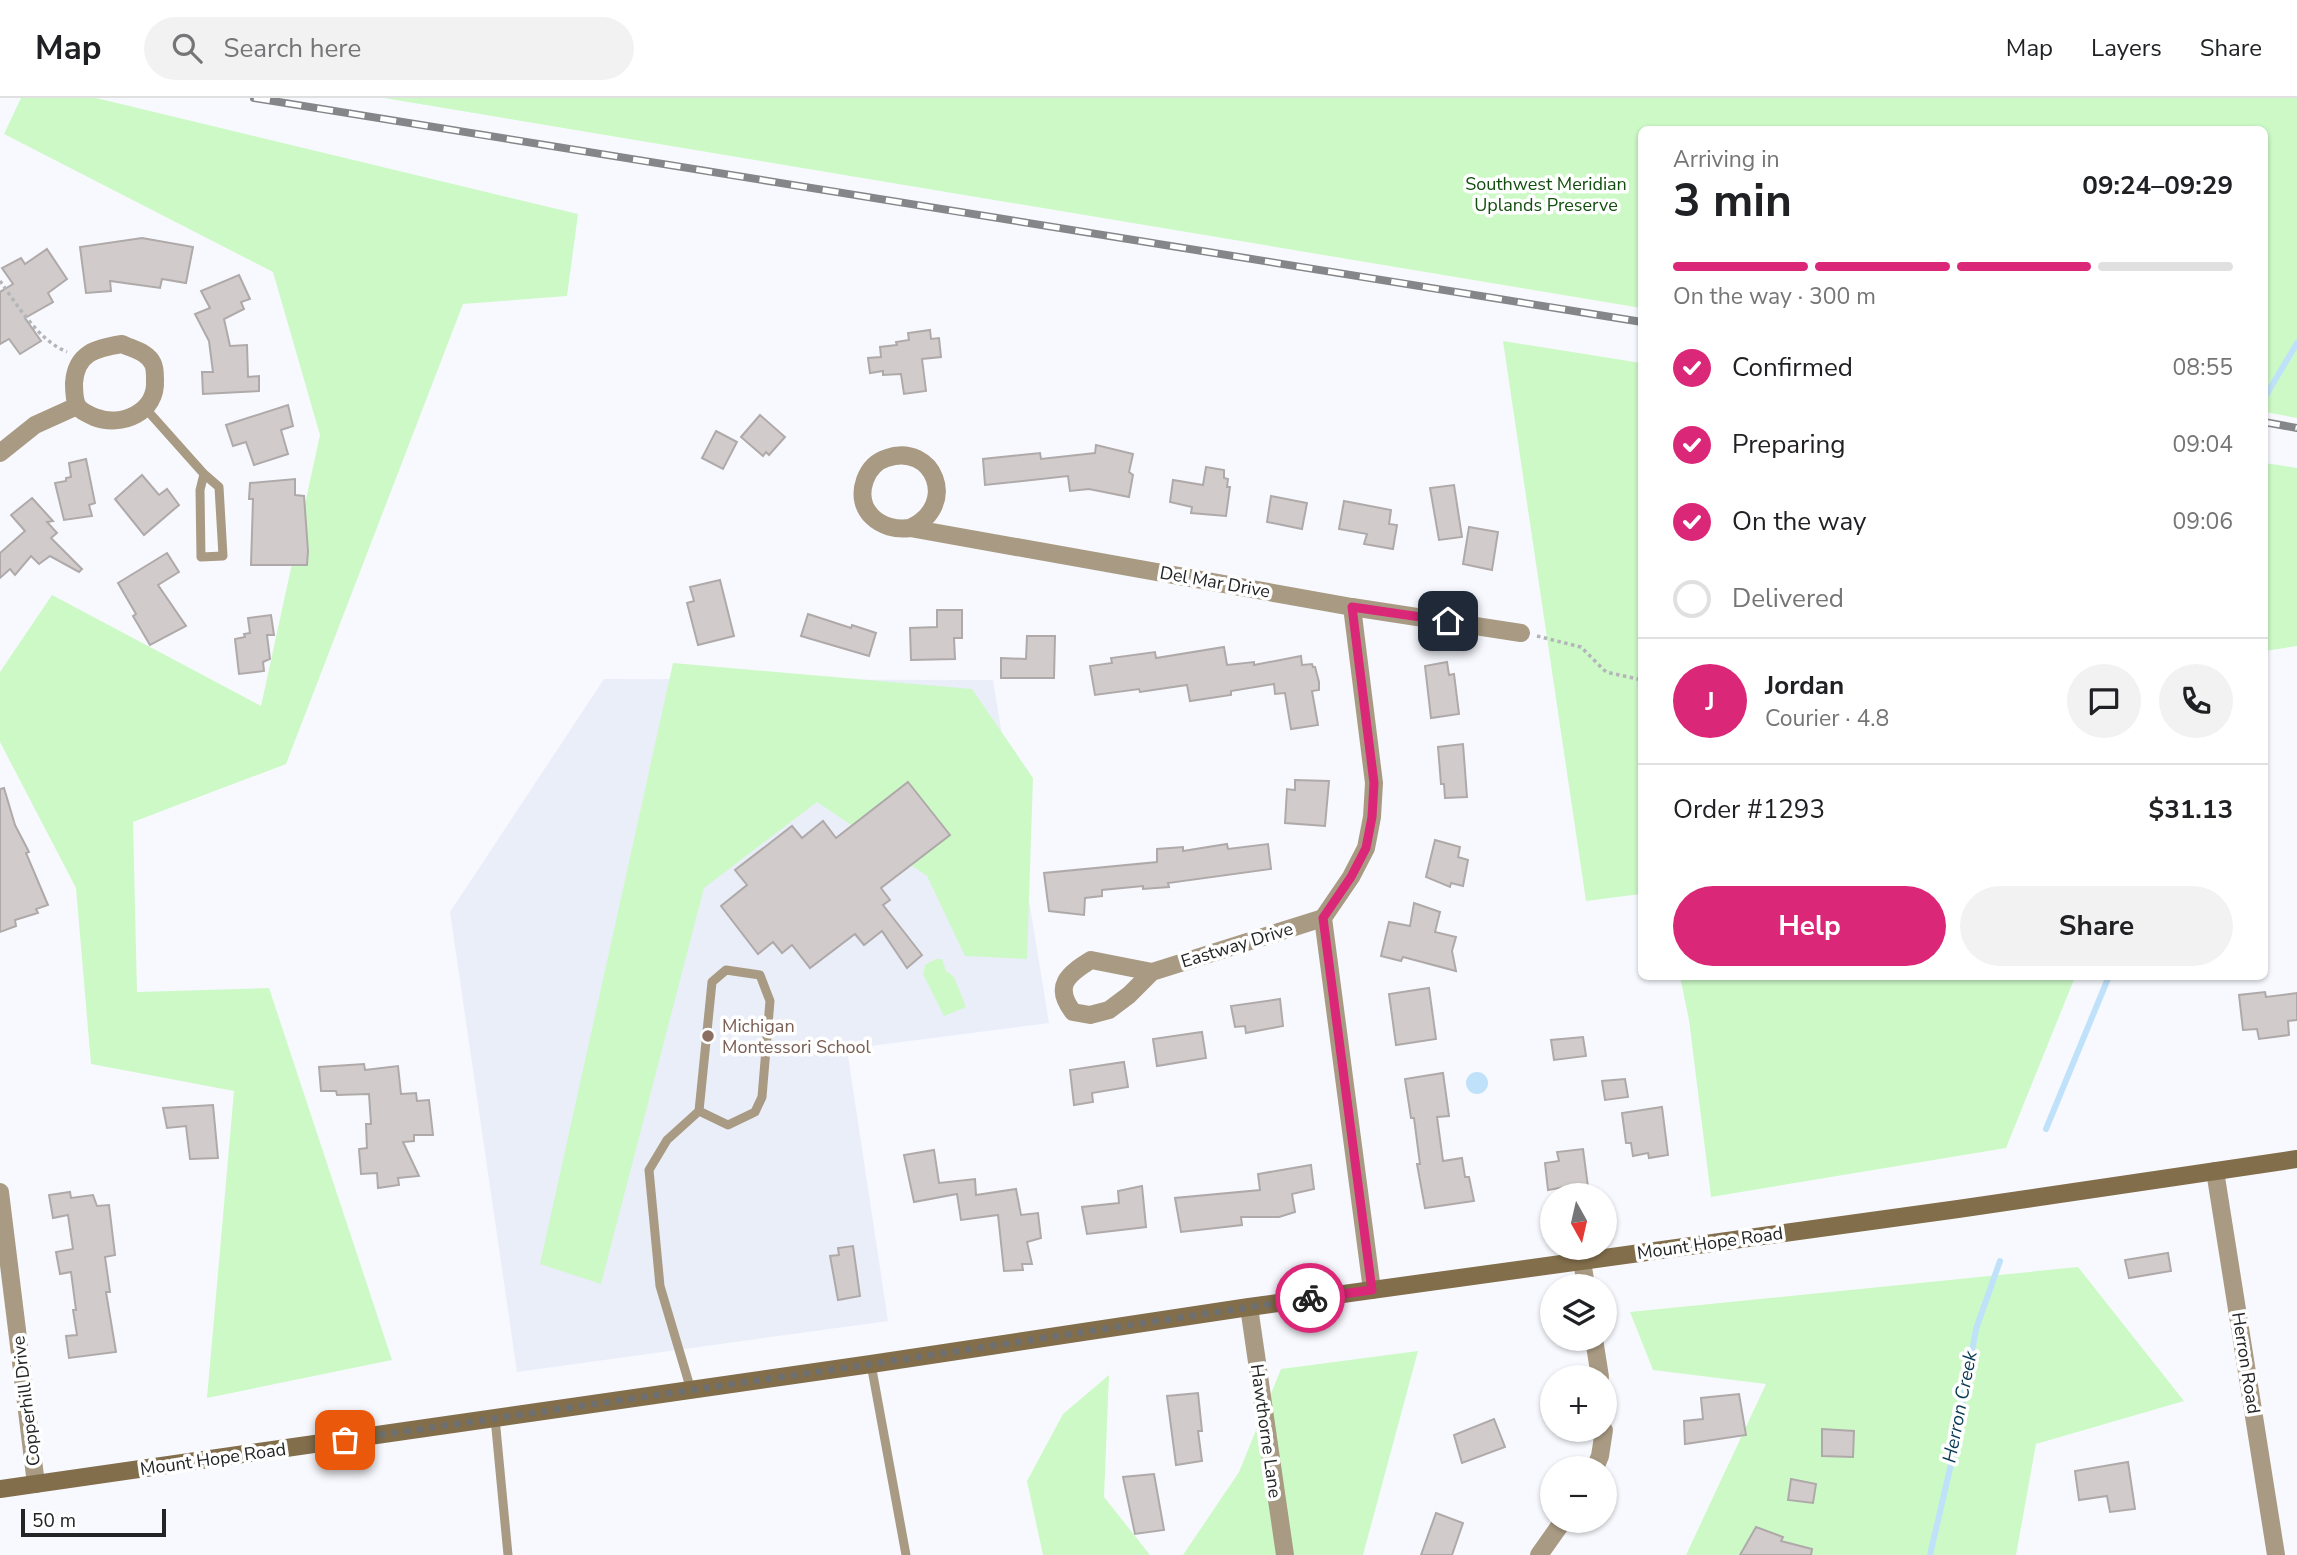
<!DOCTYPE html>
<meta charset="utf-8">
<style>
body{margin:0;font-family:"Nunito Sans",sans-serif;background:#f2f2f2;color:#202124;height:100vh;display:flex;flex-direction:column;font-size:26px;white-space:nowrap}
*{box-sizing:border-box;margin:0}
p{font-size:23px;color:#757577}
.icon{flex:none;width:38px;height:38px;fill:none;stroke:currentColor;stroke-width:2;stroke-linecap:round;stroke-linejoin:round}
.map{position:relative;flex:1;overflow:hidden}
.panel{position:absolute;left:1638px;top:28px;width:630px;height:854px;display:flex;flex-direction:column;background:#fff;border-radius:10px;box-shadow:0 2px 5px #0004}
.panel>*{flex:none}
.needle{width:46px;rotate:172deg}
.fabs{position:absolute;left:1540px;top:1085px;display:grid;gap:14px}
.fabs a{display:grid;place-items:center;width:77px;height:77px;border-radius:50%;background:#fff;box-shadow:0 2px 5px #0004;font-size:35px}
.scale{position:absolute;left:21px;bottom:18px;width:145px;box-sizing:border-box;padding-left:7px;border:4px solid #232425;border-top:0;font-size:19px;line-height:24px;white-space:nowrap;color:#232425;-webkit-text-stroke:5px #fff;paint-order:stroke}
.pin{position:absolute;display:grid;place-items:center;width:60px;height:60px;color:#fff;margin:-30px;border-radius:14px;box-shadow:0 4px 10px #0006}
.courier{position:absolute;display:grid;place-items:center;width:70px;height:70px;margin:-35px;border:5px solid #db2777;border-radius:50%;background:#fff;color:#222;box-shadow:0 2px 9px #0007}
.summary em{font-style:normal;font-weight:700}
.summary div{display:flex;flex-direction:column-reverse}
.summary{display:flex;align-items:center;justify-content:space-between;height:119px;padding:0 35px}
h1{font-size:46px;font-weight:700;line-height:52px}
.bar{display:grid;grid-template-columns:repeat(4,1fr);gap:10px 7px;align-content:center;height:84px;padding:0 35px}
.bar i{height:9px;border-radius:5px;background:#e0e0e0}
.bar .on{background:#db2777}
.bar p{grid-column:span 4}
.line{display:flex;align-items:center;gap:18px;padding:0 35px;border-top:2px solid #e0e0e0}
.line div{flex:1}
.round{display:grid;place-items:center;flex:none;width:74px;height:74px;border-radius:37px;background:#f2f2f2}
ol{padding:0 35px;list-style:none}
li{display:flex;align-items:center;gap:21px;height:77px}
li p{margin-inline-start:auto}
li .icon{padding:7px;border-radius:50%;background:#db2777;color:#fff;stroke-width:4}
li:last-child{color:#757577}
li i{width:38px;height:38px;border:4px solid #e0e0e0;border-radius:50%}
.primary-button{display:flex;gap:14px;margin-top:auto;padding:14px 35px}
.primary-button a{flex:1;height:80px;border-radius:42px;background:#db2777;color:#fff;font-size:28px;font-weight:700;line-height:80px;text-align:center}
.primary-button a+a{background:#f2f2f2;color:#202124}
header{display:flex;align-items:center;gap:42px;box-sizing:border-box;height:98px;padding:0 35px;background:#fff;border-bottom:2px solid #e0e0e0}
header strong{font-size:33px}
nav{display:flex;gap:38px;margin-inline-start:auto;font-size:24px}
.search{width:490px;height:63px;background:#f2f2f2;display:flex;align-items:center;gap:18px;box-sizing:border-box;padding:0 24px;border-radius:38px;color:#757577;font-size:26px}
.map>svg:first-child{display:block}
.built{fill:#eaeef9}
.green{fill:#cdf9c7}
.water{fill:#bfe2fa}
.lines{fill:none;stroke-linecap:round;stroke-linejoin:round}
.stream{stroke:#bfe2fa;stroke-width:6}
.building{fill:#d1cccb;stroke:#afaaa9;stroke-width:2}
.path{stroke:#b4b5b8;stroke-width:3.5;stroke-dasharray:3.5 3.5;stroke-linecap:butt}
.lane{stroke:#a99b83;stroke-width:9}
.street{stroke:#a99b83;stroke-width:18}
.secondary{stroke:#826e4b;stroke-width:18}
.rail-casing{stroke:#858689;stroke-width:8}
.rail{stroke:#fff;stroke-width:5;stroke-dasharray:16;stroke-linecap:butt}
.done{stroke:#6e6f71;stroke-width:7;stroke-dasharray:0 12.6}
.route{stroke:#db2777;stroke-width:9}
.education-dot{fill:#8d6e63;stroke:#fff;stroke-width:2.5}
.labels{text-anchor:middle;dominant-baseline:central;stroke-width:7;stroke-linejoin:round;paint-order:stroke}
.park-label{font-size:18px;fill:#124e0d;stroke:#fff}
.street-label{font-size:18px;fill:#232425;stroke:#fff}
.education-label{font-size:18px;fill:#785e54;stroke:#fff;text-anchor:start}
.water-label{font-size:19px;font-style:italic;fill:#093a55;stroke:#fff}
</style>
<header>
<strong>Map</strong>
<div class="search"><svg class="icon" aria-label="search" viewBox="0 0 24 24"><circle cx="10" cy="10" r="6"/><path d="M15 15l6 6"/></svg>Search here</div>
<nav><a>Map</a><a>Layers</a><a>Share</a></nav>
</header>
<div class="map">
<svg width="2297" height="1457" viewBox="0 0 2297 1457">
<rect width="100%" height="100%" fill="#f8f9fe"/>
<polygon class="built" points="604,581 993,582 1049,925 847,951 888,1223 517,1274 450,814"/>
<g class="green">
<polygon points="21,0 96,0 578,116 567,198 463,206 286,666 133,724 137,894 269,890 392,1262 207,1300 234,993 91,966 76,790 0,644 0,574 52,497 261,608 320,337 273,174 4,36"/>
<polygon points="384,0 2297,0 2297,320 2265,314 2264,32 1642,32 1641,210"/>
<polygon points="1503,243 1641,265 1641,796 1586,803"/>
<polygon points="2265,365 2297,370 2297,548 2265,553"/>
<polygon points="673,565 972,591 1033,680 1027,861 965,858 927,778 817,704 704,790 601,1186 540,1166"/>
<polygon points="936,861 942,861 946,873 954,879 966,909 944,918 923,876 925,867"/>
<polygon points="1680,879 1680,878 2075,879 2006,1050 1711,1099 1689,922"/>
<polygon points="2078,1169 2184,1303 2036,1346 2016,1457 1686,1457 1766,1286 1653,1272 1630,1214"/>
<polygon points="1418,1253 1363,1457 1183,1457 1239,1374 1281,1271"/>
<polygon points="1109,1277 1104,1399 1150,1457 1043,1457 1027,1383 1063,1316"/>
</g>
<circle class="water" cx="1477" cy="985" r="11"/>
<g class="lines">
<g class="stream">
<polyline points="2265,299 2297,245"/>
<polyline points="2046,1031 2109,878"/>
<polyline points="1930,1457 1955,1349 1976,1231 2000,1163"/>
</g>
</g>
<g class="building">
<polygon points="142,140 193,149 186,185 162,181 160,190 110,183 111,193 86,195 80,149"/>
<polygon points="47,151 67,181 48,195 53,204 25,220 41,243 20,256 9,241 0,246 0,194 13,186 2,170 21,160 25,166"/>
<polygon points="239,177 250,201 241,204 244,211 224,221 230,248 247,247 248,279 259,278 259,293 203,296 202,274 213,274 209,243 195,216 210,210 201,193"/>
<polygon points="930,232 931,241 939,240 941,259 922,261 926,293 904,296 901,276 883,277 883,273 870,275 868,260 881,259 880,249 897,247 896,244 909,242 908,235"/>
<polygon points="288,307 293,328 281,332 288,356 254,367 246,344 233,348 226,327"/>
<polygon points="760,317 785,339 769,357 766,354 763,358 741,339"/>
<polygon points="716,333 737,344 723,371 702,360"/>
<polygon points="1096,347 1133,356 1129,374 1133,377 1129,399 1089,391 1070,393 1068,378 985,387 983,361 1040,355 1041,361 1095,355"/>
<polygon points="86,361 95,405 89,407 92,418 64,422 55,385 66,383 66,380 71,379 69,365"/>
<polygon points="1206,369 1224,372 1224,380 1228,381 1227,389 1230,389 1226,418 1191,415 1192,409 1170,404 1173,382 1203,387"/>
<polygon points="142,377 159,397 167,391 179,407 144,437 115,401"/>
<polygon points="295,381 295,397 304,398 308,453 307,467 251,467 253,401 249,401 250,385"/>
<polygon points="1454,387 1462,439 1439,442 1430,390"/>
<polygon points="1271,398 1307,405 1302,431 1267,424"/>
<polygon points="32,400 53,423 47,424 57,435 51,440 82,471 79,474 50,458 39,466 31,458 15,477 10,471 0,480 0,455 25,433 11,417"/>
<polygon points="1344,403 1391,412 1389,426 1397,427 1393,451 1364,446 1367,436 1339,431"/>
<polygon points="1469,429 1498,434 1492,472 1463,466"/>
<polygon points="167,455 179,474 158,487 186,528 150,547 133,518 136,516 118,485"/>
<polygon points="720,482 734,538 698,547 687,505 694,503 690,489"/>
<polygon points="937,512 962,512 962,540 954,540 955,561 911,562 910,530 937,529"/>
<polygon points="808,516 851,530 852,527 876,535 869,558 801,538"/>
<polygon points="271,517 274,537 267,537 270,561 263,564 264,573 239,576 235,541 245,539 244,536 250,535 248,520"/>
<polygon points="1027,538 1055,538 1054,580 1001,580 1001,560 1026,561"/>
<polygon points="1224,549 1227,567 1254,564 1254,567 1301,558 1302,567 1312,566 1313,569 1315,569 1319,584 1319,592 1312,593 1318,627 1291,631 1285,595 1275,596 1274,586 1231,593 1231,597 1190,603 1187,587 1140,594 1139,591 1095,597 1090,568 1112,565 1111,560 1155,554 1156,560"/>
<polygon points="1447,564 1449,577 1454,576 1459,616 1431,620 1425,568"/>
<polygon points="1463,646 1467,699 1445,700 1444,686 1441,686 1438,649"/>
<polygon points="1295,682 1329,683 1325,728 1285,725 1287,691 1295,692"/>
<polygon points="908,684 950,737 881,790 890,802 883,807 922,857 907,870 882,833 864,847 855,836 810,870 792,847 782,855 773,844 758,856 721,808 747,787 735,772 792,728 802,740 823,723 836,740"/>
<polygon points="4,690 15,727 29,754 26,755 48,807 36,811 38,815 15,822 16,828 0,834 0,691"/>
<polygon points="1435,742 1460,749 1458,759 1468,762 1463,788 1451,785 1450,789 1426,779"/>
<polygon points="1227,746 1228,751 1268,746 1271,771 1168,785 1169,789 1143,791 1143,788 1102,792 1102,798 1085,800 1084,817 1049,813 1044,775 1157,764 1157,751 1183,749 1183,753"/>
<polygon points="1414,805 1440,814 1435,834 1456,839 1452,853 1456,873 1403,859 1401,863 1381,858 1389,824 1410,828"/>
<polygon points="1429,890 1436,941 1396,947 1389,896"/>
<polygon points="2265,894 2266,899 2297,895 2297,922 2288,923 2289,937 2259,941 2257,931 2243,932 2239,897"/>
<polygon points="1280,901 1283,928 1246,935 1245,928 1235,929 1231,908"/>
<polygon points="1202,934 1206,960 1157,968 1153,941"/>
<polygon points="1583,939 1586,958 1554,962 1551,942"/>
<polygon points="1124,964 1128,989 1092,995 1093,1004 1074,1007 1070,972"/>
<polygon points="364,966 365,972 398,968 401,996 416,995 417,1003 429,1002 433,1037 414,1037 414,1043 403,1044 419,1078 398,1080 399,1087 378,1090 377,1075 361,1076 359,1051 367,1050 366,1026 371,1026 369,996 337,997 336,993 321,993 319,969"/>
<polygon points="1443,975 1449,1018 1437,1019 1443,1063 1462,1060 1465,1079 1469,1079 1474,1103 1425,1110 1417,1066 1420,1066 1414,1020 1411,1020 1405,981"/>
<polygon points="1625,981 1628,999 1605,1002 1602,983"/>
<polygon points="213,1007 218,1060 190,1061 186,1028 167,1030 163,1010"/>
<polygon points="1662,1009 1668,1057 1649,1060 1648,1055 1633,1058 1631,1045 1626,1045 1622,1015"/>
<polygon points="1583,1051 1588,1089 1565,1093 1565,1089 1548,1092 1545,1065 1559,1063 1557,1054"/>
<polygon points="934,1052 939,1085 975,1081 976,1097 1016,1091 1021,1117 1038,1115 1041,1140 1027,1144 1032,1166 1022,1166 1023,1172 1004,1173 998,1117 961,1122 957,1096 914,1104 904,1057"/>
<polygon points="1311,1067 1314,1091 1292,1096 1295,1114 1279,1119 1241,1119 1242,1127 1181,1134 1175,1100 1260,1092 1258,1076"/>
<polygon points="1142,1088 1146,1129 1087,1136 1082,1109 1119,1105 1118,1093"/>
<polygon points="70,1094 71,1100 93,1097 97,1108 109,1107 115,1157 105,1159 110,1194 106,1194 116,1254 69,1260 66,1238 77,1237 73,1212 76,1212 71,1174 60,1176 56,1154 73,1151 68,1117 53,1120 49,1097"/>
<polygon points="853,1148 860,1198 838,1202 830,1158 839,1157 838,1150"/>
<polygon points="2168,1155 2171,1173 2129,1180 2125,1162"/>
<polygon points="1198,1295 1202,1333 1198,1333 1202,1363 1176,1367 1167,1298"/>
<polygon points="1739,1296 1746,1337 1685,1346 1684,1323 1703,1321 1701,1300"/>
<polygon points="1494,1321 1505,1349 1462,1365 1454,1337"/>
<polygon points="1822,1331 1854,1333 1853,1359 1822,1358"/>
<polygon points="2128,1364 2135,1411 2110,1414 2107,1398 2079,1402 2075,1373"/>
<polygon points="1154,1376 1164,1432 1135,1436 1123,1379"/>
<polygon points="1791,1381 1816,1386 1813,1405 1788,1402"/>
<polygon points="1436,1415 1463,1425 1452,1457 1421,1457"/>
<polygon points="1756,1429 1783,1439 1781,1443 1812,1451 1811,1457 1740,1457"/>
</g>
<g class="lines">
<g class="path">
<path d="M 0,183 C 18,208 38,242 67,254"/>
<polyline points="1537,538 1581,549 1606,574 1642,582"/>
</g>
<g class="lane">
<polyline points="146,311 204,376 219,389 223,458 201,459 200,392 204,376"/>
<polyline points="871,1266 906,1457"/>
<polyline points="691,1292 660,1188 649,1072 667,1042 699,1013 712,884 726,872 760,877 770,903 762,999 755,1014 728,1027 699,1013"/>
<polyline points="495,1320 508,1457"/>
</g>
<g class="street">
<path d="M 122,246 C 132,251 148,254 153,266 C 155,270 155,277 155,282 C 157,314 122,330 94,319 C 88,316 80,313 77,307 C 74,301 74,292 74,285 C 76,255 96,250 122,246 Z"/>
<polyline points="0,355 35,327 77,308"/>
<path d="M 910,430 C 960,407 933,344 887,360 C 877,363 869,371 865,382 C 854,413 881,434 910,430 L 1352,509 L 1521,535"/>
<polyline points="1352,509 1374,685 1372,719 1366,750 1351,779 1323,820 1372,1192"/>
<path d="M 1152,874 L 1091,862 C 1068,876 1053,888 1073,914 L 1090,917 L 1109,912 L 1129,897 L 1152,874 L 1323,820"/>
<polyline points="2215,1073 2276,1457"/>
<polyline points="0,1094 36,1386"/>
<polyline points="1582,1163 1586,1188"/>
<polyline points="1249,1209 1285,1457"/>
<polyline points="1594,1241 1600,1279"/>
<polyline points="1595,1370 1600,1358 1604,1332"/>
<polyline points="1539,1457 1563,1423"/>
</g>
<polyline class="secondary" points="0,1391 871,1266 1249,1209 1958,1111 2297,1061"/>
<defs>
<g id="rail">
<polyline points="254,0 1642,224"/>
<polyline points="2264,324 2297,330"/>
</g>
</defs>
<use href="#rail" class="rail-casing"/>
<use href="#rail" class="rail"/>
</g>
<g class="lines">
<polyline class="done" points="345,1342 871,1266 1310,1200"/>
<polyline class="route" points="1310,1200 1372,1192 1323,820 1351,779 1366,750 1372,719 1374,685 1352,509 1448,523"/>
</g>
<circle class="education-dot" cx="708" cy="938" r="7"/>
<g class="labels">
<g class="park-label">
<text x="1546" y="86">Southwest Meridian<tspan x="1546" dy="21">Uplands Preserve</tspan></text>
</g>
<g class="street-label">
<text transform="translate(1215 484) rotate(10)">Del Mar Drive</text>
<text transform="translate(1237 847) rotate(-17)">Eastway Drive</text>
<text transform="translate(1710 1145) rotate(-8)">Mount Hope Road</text>
<text transform="translate(2246 1265) rotate(81)">Herron Road</text>
<text transform="translate(26 1303) rotate(-97)">Copperhill Drive</text>
<text transform="translate(1266 1333) rotate(82)">Hawthorne Lane</text>
<text transform="translate(213 1361) rotate(-8)">Mount Hope Road</text>
</g>
<g class="education-label">
<text x="722" y="928">Michigan<tspan x="722" dy="21">Montessori School</tspan></text>
</g>
<g class="water-label">
<text transform="translate(1960 1309) rotate(-79)">Herron Creek</text>
</g>
</g>
</svg>
<div class="fabs">
<a><svg class="needle" viewBox="-14 -14 28 28"><path d="M0-13l5 13h-10z" fill="#e53935"/><path d="M0 13l5-13h-10z" fill="#757577"/></svg></a>
<a><svg class="icon" aria-label="layers" viewBox="0 0 24 24"><path d="M12 4l9 5-9 5-9-5zM3 14l9 5 9-5"/></svg></a>
<a>+</a>
<a>−</a>
</div>
<div class="scale">50 m</div>
<div class="pin" style="left:345px;top:1342px;background:#ea580c"><svg class="icon" aria-label="bag" viewBox="0 0 24 24"><path d="M5 8h14l-1 12H6zM9 8a3 3 0 0 1 6 0"/></svg></div>
<div class="pin" style="left:1448px;top:523px;background:#1f2937"><svg class="icon" aria-label="home" viewBox="0 0 24 24"><path d="M3 11l9-7 9 7M6 9v11h12V9"/></svg></div>
<div class="courier" style="left:1310px;top:1200px"><svg class="icon" aria-label="bike" viewBox="0 0 24 24"><circle cx="6" cy="16" r="4"/><circle cx="18" cy="16" r="4"/><path d="M6 16l4-8h5l3 8M10 8l3 8H6M13 5h3"/></svg></div>
<section class="panel">
<div class="summary"><div><h1>3 min</h1><p>Arriving in</p></div><em>09:24–09:29</em></div>
<div class="bar"><i class="on"></i><i class="on"></i><i class="on"></i><i></i><p>On the way · 300 m</p></div>
<ol>
<li><svg class="icon" aria-label="check" viewBox="0 0 24 24"><path d="M5 12l5 5 9-10"/></svg>Confirmed<p>08:55</p></li>
<li><svg class="icon" aria-label="check" viewBox="0 0 24 24"><path d="M5 12l5 5 9-10"/></svg>Preparing<p>09:04</p></li>
<li><svg class="icon" aria-label="check" viewBox="0 0 24 24"><path d="M5 12l5 5 9-10"/></svg>On the way<p>09:06</p></li>
<li><i></i>Delivered</li>
</ol>
<div class="line" style="height:126px"><b class="round" style="background:#db2777;color:#fff">J</b><div><b>Jordan</b><p>Courier · 4.8</p></div><a class="round"><svg class="icon" aria-label="chat" viewBox="0 0 24 24"><path d="M4 5h16v11H9l-5 4z"/></svg></a><a class="round"><svg class="icon" aria-label="phone" viewBox="0 0 24 24"><path d="M5 4h4l2 5-3 2q2 4 5 5l2-3 5 2v4C11 20 4 13 5 4z"/></svg></a></div>
<div class="line" style="height:91px"><div>Order #1293</div><b>$31.13</b></div>
<div class="primary-button"><a>Help</a><a>Share</a></div>
</section>
</div>
